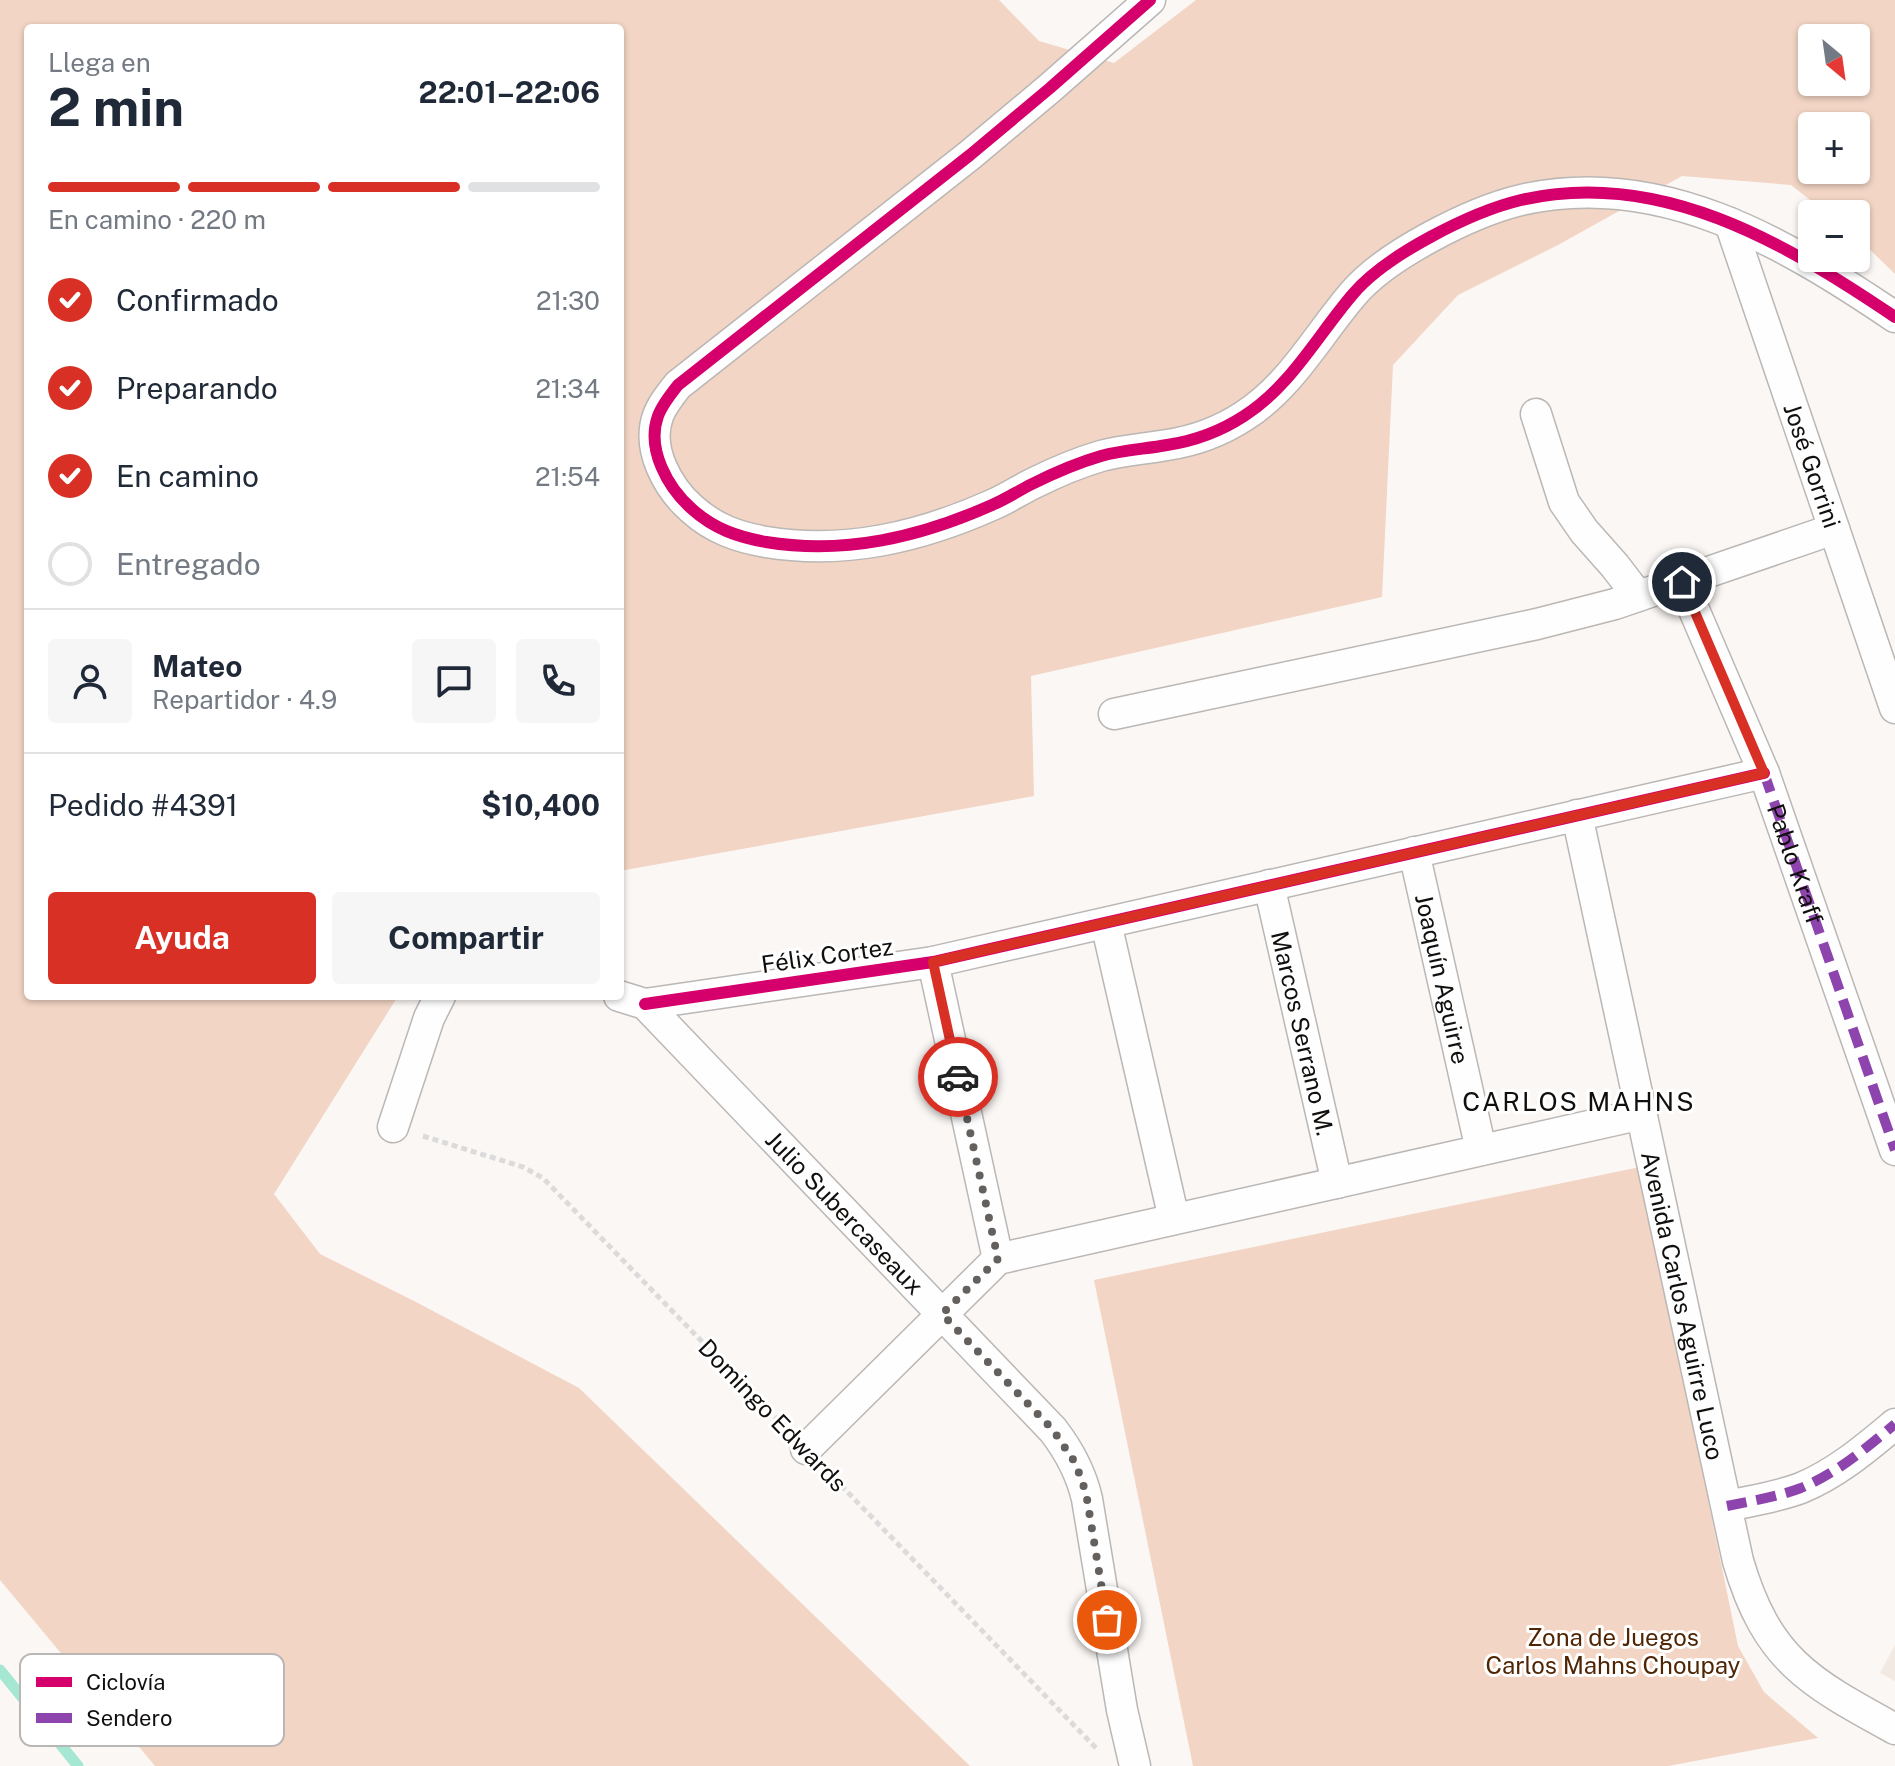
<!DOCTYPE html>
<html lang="es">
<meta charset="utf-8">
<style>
body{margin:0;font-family:"Public Sans",sans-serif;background:#f6f6f7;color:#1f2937;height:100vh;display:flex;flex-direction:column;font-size:30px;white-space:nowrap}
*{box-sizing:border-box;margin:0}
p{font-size:26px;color:#747a83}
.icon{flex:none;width:44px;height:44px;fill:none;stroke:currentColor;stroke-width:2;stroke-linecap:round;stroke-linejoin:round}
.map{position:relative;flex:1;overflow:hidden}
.drawer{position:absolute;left:24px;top:24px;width:600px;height:976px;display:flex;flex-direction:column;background:#fff;border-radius:8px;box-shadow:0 2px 6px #0004}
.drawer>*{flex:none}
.needle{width:52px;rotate:151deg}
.tools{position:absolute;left:1798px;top:24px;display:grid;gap:16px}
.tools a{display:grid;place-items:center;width:72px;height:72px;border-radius:8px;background:#fff;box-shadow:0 2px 6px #0004;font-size:40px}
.pin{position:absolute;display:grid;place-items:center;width:68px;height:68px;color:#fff;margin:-34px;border:4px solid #fff;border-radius:50%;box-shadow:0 2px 8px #0007}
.courier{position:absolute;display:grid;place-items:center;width:80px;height:80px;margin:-40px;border:6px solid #d93025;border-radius:50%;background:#fff;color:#222;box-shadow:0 2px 10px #0007}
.headline em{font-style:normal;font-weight:700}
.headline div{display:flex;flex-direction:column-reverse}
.headline{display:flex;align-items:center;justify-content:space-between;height:136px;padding:0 24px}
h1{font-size:52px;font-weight:700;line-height:60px}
.bar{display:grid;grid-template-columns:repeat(4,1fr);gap:12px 8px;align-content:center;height:96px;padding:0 24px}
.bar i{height:10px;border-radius:6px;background:#e0e1e3}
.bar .on{background:#d93025}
.bar p{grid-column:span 4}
.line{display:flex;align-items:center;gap:20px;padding:0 24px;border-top:2px solid #e0e1e3}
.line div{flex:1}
.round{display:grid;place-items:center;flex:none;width:84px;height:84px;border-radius:8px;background:#f6f6f7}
ol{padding:0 24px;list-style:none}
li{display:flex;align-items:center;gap:24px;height:88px}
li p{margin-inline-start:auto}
li .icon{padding:8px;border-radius:50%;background:#d93025;color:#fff;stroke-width:4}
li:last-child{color:#747a83}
li i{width:44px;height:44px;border:4px solid #e0e1e3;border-radius:50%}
.button{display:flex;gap:16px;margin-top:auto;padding:16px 24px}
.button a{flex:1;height:92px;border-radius:8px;background:#d93025;color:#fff;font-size:32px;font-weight:700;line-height:92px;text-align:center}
.button a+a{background:#f6f6f7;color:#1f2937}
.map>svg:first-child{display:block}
.built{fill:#f3e9e3}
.green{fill:#f2d5c4;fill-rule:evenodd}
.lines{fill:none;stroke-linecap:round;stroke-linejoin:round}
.stream{stroke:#a5e7d3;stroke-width:11}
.street-casing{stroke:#bab7b5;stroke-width:33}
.path{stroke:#dcdbdb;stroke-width:5;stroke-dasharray:6 4;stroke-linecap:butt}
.street{stroke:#fefefe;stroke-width:30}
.quiet{stroke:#8e44ad;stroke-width:10;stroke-dasharray:20 10;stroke-linecap:butt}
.cycleway-casing{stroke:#fff;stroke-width:17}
.cycleway{stroke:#d6006c;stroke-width:12}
.done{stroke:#63605e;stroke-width:8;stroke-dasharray:0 14.4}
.route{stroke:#d93025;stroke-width:10}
.labels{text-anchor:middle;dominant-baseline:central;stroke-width:6;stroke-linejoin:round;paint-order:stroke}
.street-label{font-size:24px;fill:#110f0d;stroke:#fff}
.park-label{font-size:24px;fill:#502503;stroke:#fff}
.neighbourhood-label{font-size:26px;letter-spacing:2px;fill:#110f0d;stroke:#fff}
.key{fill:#fff;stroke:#b8b7b6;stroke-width:2}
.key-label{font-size:22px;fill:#110f0d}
</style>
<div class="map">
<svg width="1895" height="1766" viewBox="0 0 1895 1766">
<rect width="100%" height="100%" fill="#fbf7f5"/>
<polygon class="built" points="1895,1645 1895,1681 1880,1673"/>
<g class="green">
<path d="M 0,0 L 999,0 L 1039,41 L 1114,63 L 1196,0 L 1895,0 L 1895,274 L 1856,236 L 1856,214 L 1828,214 L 1791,185 L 1682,176 L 1558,245 L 1458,295 L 1393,365 L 1382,597 L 1031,676 L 1034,796 L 620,871 L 620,28 L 28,28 L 28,996 L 398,996 L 274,1194 L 320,1254 L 414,1301 L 579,1388 L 970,1766 L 155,1766 L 0,1580 ZM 1812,38 L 1856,38 L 1856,82 L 1812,82 ZM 1812,126 L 1856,126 L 1856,170 L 1812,170 Z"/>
<polygon points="1640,1167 1738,1646 1764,1692 1818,1738 1668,1766 1193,1766 1094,1280"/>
</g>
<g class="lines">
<polyline class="stream" points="0,1670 78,1766"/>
<defs>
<g id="street">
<path d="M 1150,0 L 1050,88 L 970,155 L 678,385 C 670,395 662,405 658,416 C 646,449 668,488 692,509 C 714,529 738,537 766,542 C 845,555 920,537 992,505 C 1006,499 1018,491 1032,484 C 1054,473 1077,463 1101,456 C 1123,450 1145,449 1167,445 C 1194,441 1221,431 1244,416 C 1291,386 1317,336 1353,294 C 1386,255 1471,212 1521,200 C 1659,168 1784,242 1895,317"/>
<path id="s1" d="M 1730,223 L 1895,708"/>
<polyline points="1536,414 1564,502 1584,531 1615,566 1638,596"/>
<path id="s2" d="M 1682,582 L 1764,773 L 1895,1150"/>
<polyline points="1114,714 1537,624 1615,604 1834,529"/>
<path id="s3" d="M 1577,815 L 1738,1561 C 1767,1660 1809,1682 1895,1729"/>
<path id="s4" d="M 1414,852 L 1481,1150"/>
<path id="s5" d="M 1269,885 L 1337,1183"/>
<polyline points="1106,923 1174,1219"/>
<polyline points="933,962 998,1259"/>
<path id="s6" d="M 619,996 L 645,1004 L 1053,1430 C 1070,1452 1081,1473 1087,1499 L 1122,1710 L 1135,1766"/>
<polyline points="645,1004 933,962 1764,773"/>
<polyline points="393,1127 429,1018 440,996"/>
<polyline points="806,1449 998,1259 1642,1114"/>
<path d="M 1727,1506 C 1751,1501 1777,1497 1801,1488 C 1837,1473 1865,1449 1895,1424"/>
</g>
</defs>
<use href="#street" class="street-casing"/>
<g class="path">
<polyline points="423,1136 523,1167 543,1178 784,1426"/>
<polyline points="827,1471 1096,1748"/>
</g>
<use href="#street" class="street"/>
<g class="quiet">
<polyline points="1764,773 1895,1150"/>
<path d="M 1727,1506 C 1751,1501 1777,1497 1801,1488 C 1837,1473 1865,1449 1895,1424"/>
</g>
<defs>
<g id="cycleway">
<path d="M 1150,0 L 1050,88 L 970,155 L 678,385 C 670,395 662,405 658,416 C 646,449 668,488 692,509 C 714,529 738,537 766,542 C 845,555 920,537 992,505 C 1006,499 1018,491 1032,484 C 1054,473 1077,463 1101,456 C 1123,450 1145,449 1167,445 C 1194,441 1221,431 1244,416 C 1291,386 1317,336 1353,294 C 1386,255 1471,212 1521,200 C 1659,168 1784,242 1895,317"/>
<polyline points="645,1004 933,962 1764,773"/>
</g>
</defs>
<use href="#cycleway" class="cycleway-casing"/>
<use href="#cycleway" class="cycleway"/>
</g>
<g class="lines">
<polyline class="done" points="958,1077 998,1259 942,1314 1053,1430 1074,1461 1082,1480 1087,1499 1107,1620"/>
<polyline class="route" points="958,1077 933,962 1764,773 1682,582"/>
</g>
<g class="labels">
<g class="street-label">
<text stroke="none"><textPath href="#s1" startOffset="256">José Gorrini</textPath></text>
<text stroke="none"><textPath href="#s2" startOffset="304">Pablo Kraff</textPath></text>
<text transform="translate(827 955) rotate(-8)">Félix Cortez</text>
<text stroke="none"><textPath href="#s4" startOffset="130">Joaquín Aguirre</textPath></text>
<text stroke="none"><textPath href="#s5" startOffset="152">Marcos Serrano M.</textPath></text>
<text stroke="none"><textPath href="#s6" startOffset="316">Julio Subercaseaux</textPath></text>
<text stroke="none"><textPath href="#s3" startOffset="502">Avenida Carlos Aguirre Luco</textPath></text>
<text transform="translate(773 1415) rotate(46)">Domingo Edwards</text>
</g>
<g class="park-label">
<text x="1613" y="1637">Zona de Juegos<tspan x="1613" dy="28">Carlos Mahns Choupay</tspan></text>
</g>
<g class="neighbourhood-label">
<text x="1579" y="1101">CARLOS MAHNS</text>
</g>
</g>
<rect x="20" y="1654" width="264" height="92" rx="12" class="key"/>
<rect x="36" y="1677" width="36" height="10" fill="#d6006c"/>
<rect x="36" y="1713" width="36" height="10" fill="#8e44ad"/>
<g class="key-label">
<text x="86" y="1690">Ciclovía</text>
<text x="86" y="1726">Sendero</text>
</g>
</svg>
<div class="tools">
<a><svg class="needle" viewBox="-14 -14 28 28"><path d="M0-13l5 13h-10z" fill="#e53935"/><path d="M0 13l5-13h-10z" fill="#747a83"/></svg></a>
<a>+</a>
<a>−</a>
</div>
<div class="pin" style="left:1107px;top:1620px;background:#ea580c"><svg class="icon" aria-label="bag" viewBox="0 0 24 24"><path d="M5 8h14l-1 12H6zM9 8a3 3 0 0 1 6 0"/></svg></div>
<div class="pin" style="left:1682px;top:582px;background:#1f2937"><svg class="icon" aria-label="home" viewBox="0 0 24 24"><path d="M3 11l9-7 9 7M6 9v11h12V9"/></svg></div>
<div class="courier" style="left:958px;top:1077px"><svg class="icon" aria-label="car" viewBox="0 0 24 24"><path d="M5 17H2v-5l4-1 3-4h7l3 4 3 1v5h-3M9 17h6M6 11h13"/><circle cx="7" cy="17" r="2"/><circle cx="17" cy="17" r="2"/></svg></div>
<section class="drawer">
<div class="headline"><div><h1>2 min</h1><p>Llega en</p></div><em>22:01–22:06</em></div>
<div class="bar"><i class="on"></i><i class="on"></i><i class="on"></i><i></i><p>En camino · 220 m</p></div>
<ol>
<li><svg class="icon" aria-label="check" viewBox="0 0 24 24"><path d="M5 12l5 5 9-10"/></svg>Confirmado<p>21:30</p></li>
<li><svg class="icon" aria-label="check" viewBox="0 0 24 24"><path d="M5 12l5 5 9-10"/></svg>Preparando<p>21:34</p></li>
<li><svg class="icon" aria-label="check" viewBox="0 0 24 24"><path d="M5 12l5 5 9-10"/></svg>En camino<p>21:54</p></li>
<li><i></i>Entregado</li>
</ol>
<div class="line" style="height:144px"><a class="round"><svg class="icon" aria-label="person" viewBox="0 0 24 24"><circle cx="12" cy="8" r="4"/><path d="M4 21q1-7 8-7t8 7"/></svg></a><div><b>Mateo</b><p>Repartidor · 4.9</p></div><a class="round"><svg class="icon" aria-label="chat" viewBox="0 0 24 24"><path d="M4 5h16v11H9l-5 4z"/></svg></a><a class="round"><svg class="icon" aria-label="phone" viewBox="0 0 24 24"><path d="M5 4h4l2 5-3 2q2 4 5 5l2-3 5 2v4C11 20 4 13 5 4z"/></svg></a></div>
<div class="line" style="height:104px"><div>Pedido #4391</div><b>$10,400</b></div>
<div class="button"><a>Ayuda</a><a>Compartir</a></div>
</section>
</div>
